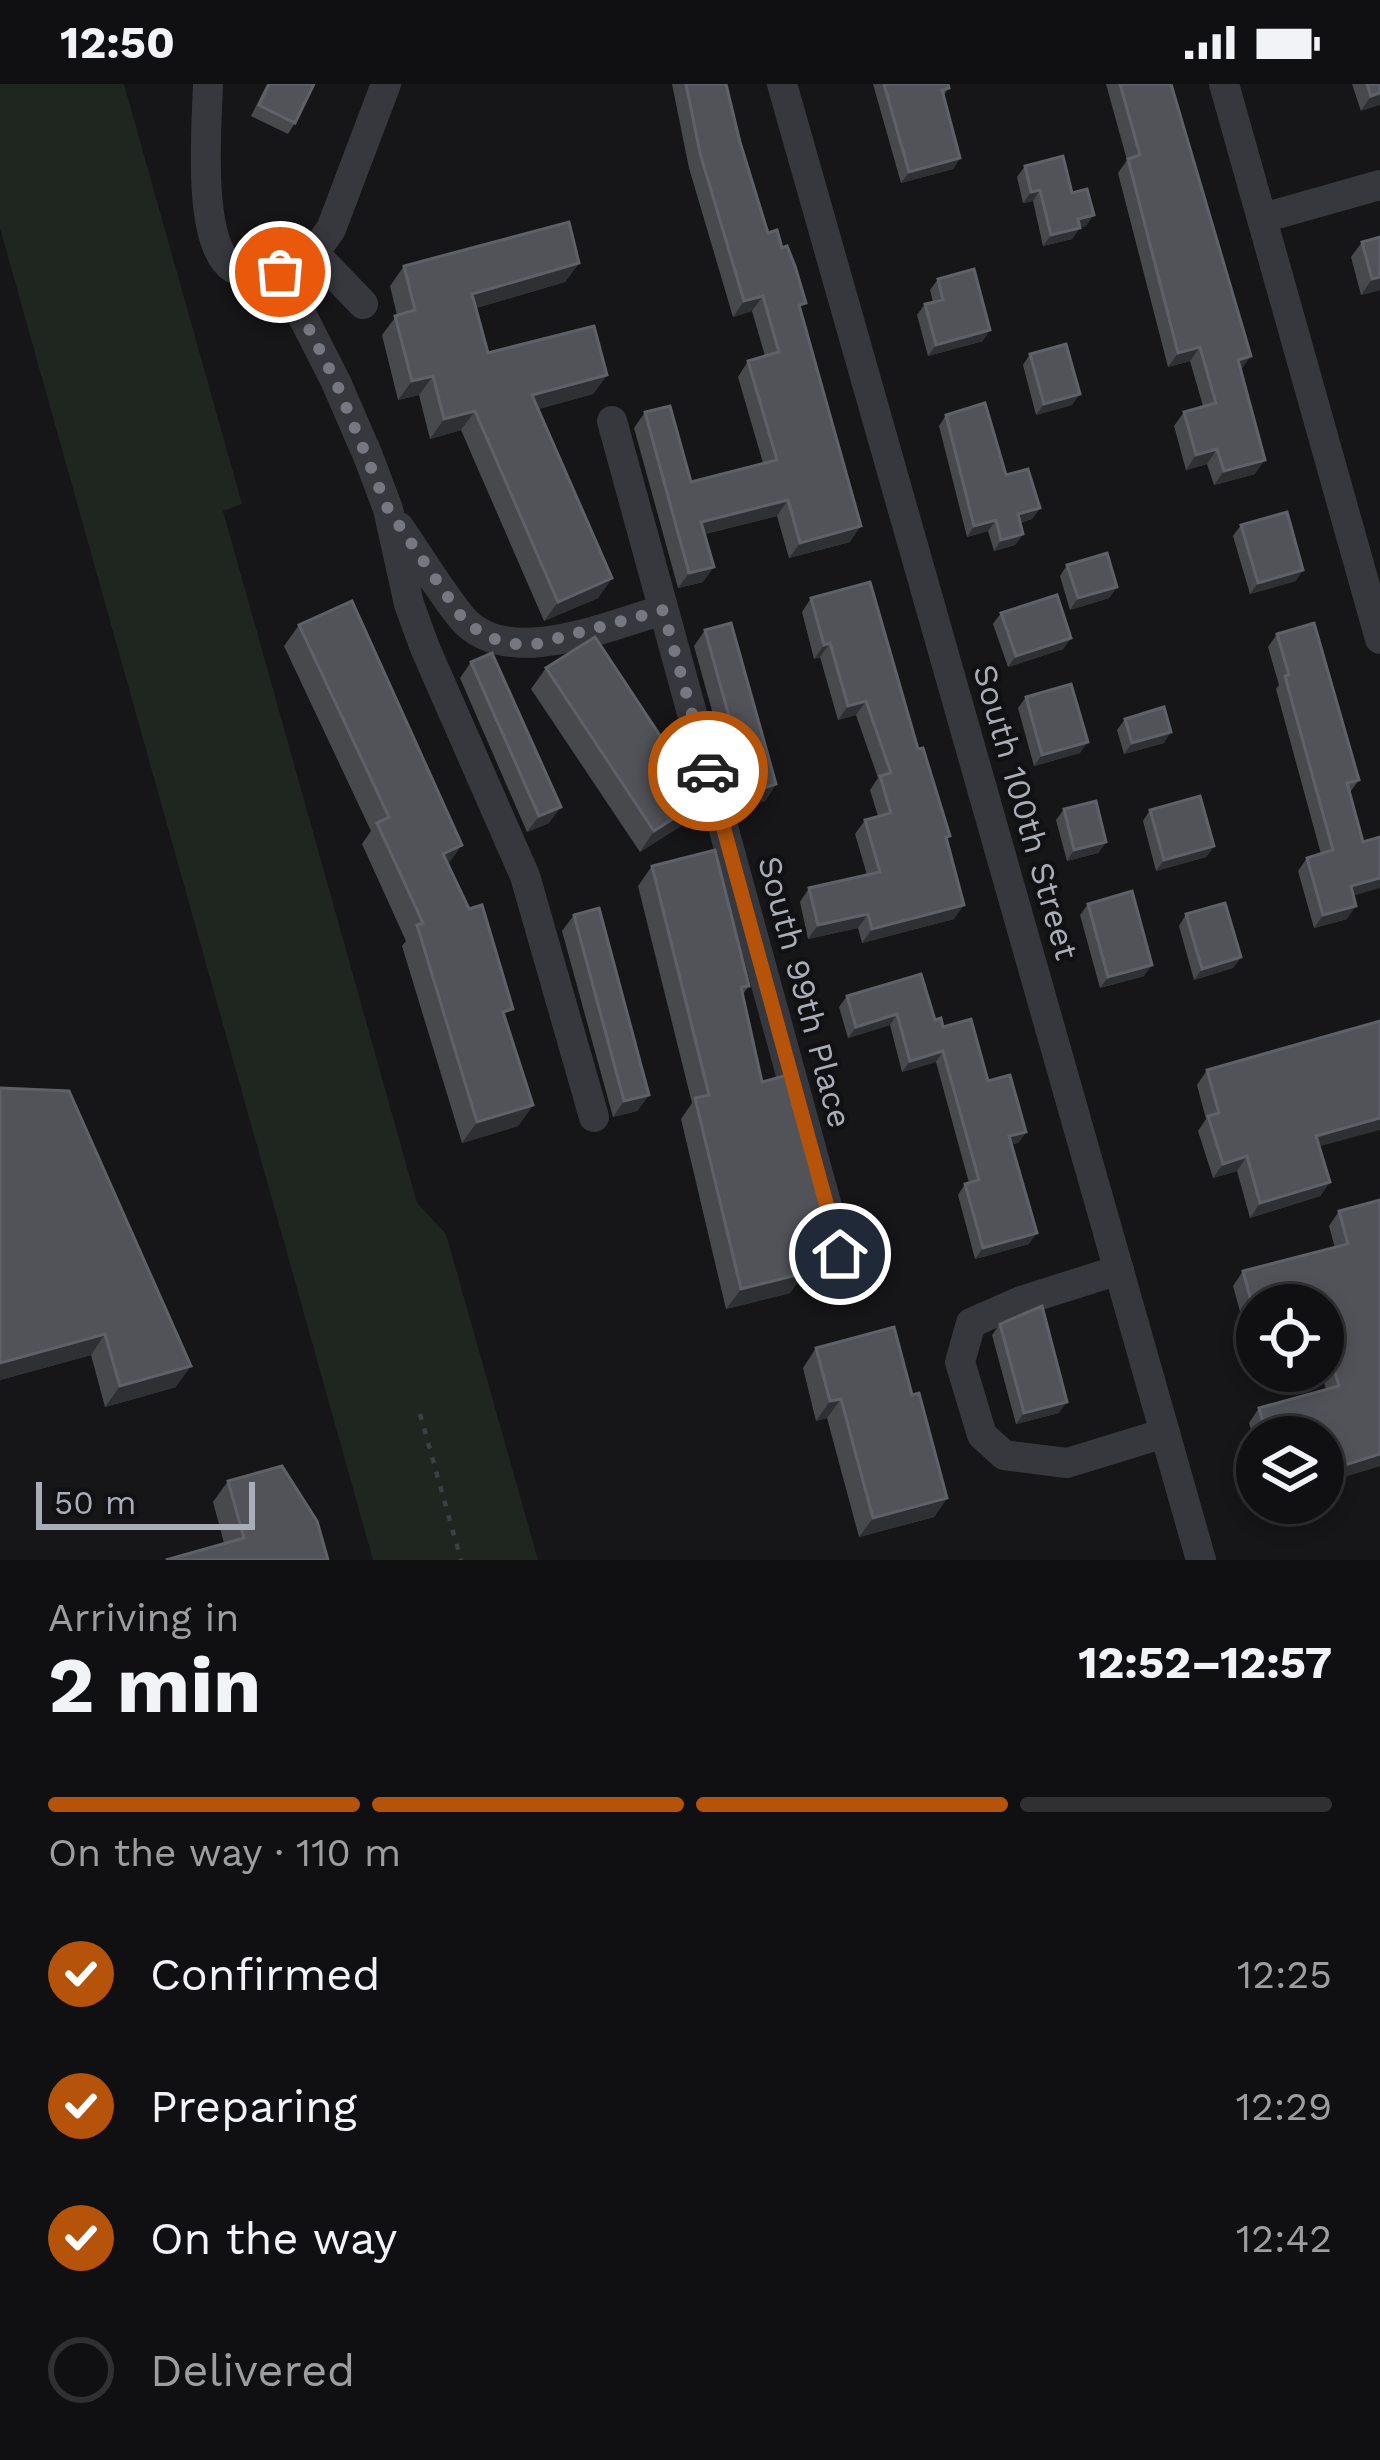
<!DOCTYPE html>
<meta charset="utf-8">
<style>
body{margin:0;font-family:"Work Sans",sans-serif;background:#1e1e20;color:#f1f3f6;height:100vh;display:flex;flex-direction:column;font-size:45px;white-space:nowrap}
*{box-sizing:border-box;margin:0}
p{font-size:39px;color:#9c9d9f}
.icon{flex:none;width:66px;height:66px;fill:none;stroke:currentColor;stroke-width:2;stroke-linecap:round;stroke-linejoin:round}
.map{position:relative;height:1476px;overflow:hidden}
.panel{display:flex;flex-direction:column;background:#101012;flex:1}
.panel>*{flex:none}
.tools{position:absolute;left:1236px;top:1200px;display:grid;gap:24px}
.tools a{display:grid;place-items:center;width:108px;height:108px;border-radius:50%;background:#101012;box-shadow:0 6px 18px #0003,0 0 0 3px #303032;font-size:60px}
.scale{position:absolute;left:36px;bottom:30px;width:219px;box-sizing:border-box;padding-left:12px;border:6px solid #a8adb8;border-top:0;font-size:33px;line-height:42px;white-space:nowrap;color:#a8adb8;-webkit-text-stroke:9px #111113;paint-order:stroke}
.pin{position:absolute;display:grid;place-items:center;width:102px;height:102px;color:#fff;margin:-51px;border:6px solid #fff;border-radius:50%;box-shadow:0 3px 12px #0007}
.courier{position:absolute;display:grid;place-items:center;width:120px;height:120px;margin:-60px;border:9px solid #b45309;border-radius:50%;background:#fff;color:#222;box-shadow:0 3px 15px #0007}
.head em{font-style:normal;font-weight:700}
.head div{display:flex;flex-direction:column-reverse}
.head{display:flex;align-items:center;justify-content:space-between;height:204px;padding:0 48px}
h1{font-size:78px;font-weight:700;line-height:90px}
.bar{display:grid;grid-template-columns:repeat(4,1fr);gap:18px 12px;align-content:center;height:144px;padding:0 48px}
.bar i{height:15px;border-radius:9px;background:#303032}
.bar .current{background:#b45309}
.bar p{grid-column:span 4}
ol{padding:0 48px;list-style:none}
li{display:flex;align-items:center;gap:36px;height:132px}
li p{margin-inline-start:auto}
li .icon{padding:12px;border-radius:50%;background:#b45309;color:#fff;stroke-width:4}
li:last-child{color:#9c9d9f}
li i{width:66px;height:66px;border:6px solid #303032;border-radius:50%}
.status{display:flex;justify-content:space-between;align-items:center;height:84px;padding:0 60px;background:#101012;direction:ltr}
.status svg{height:33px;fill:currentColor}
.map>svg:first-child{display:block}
.green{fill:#1e261f}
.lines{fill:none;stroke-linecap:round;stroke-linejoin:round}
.path{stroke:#3d3f44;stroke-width:4.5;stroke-dasharray:6 9;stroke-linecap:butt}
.minor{stroke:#37383d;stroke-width:30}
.wall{fill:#47494d}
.shaded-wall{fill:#2f3033}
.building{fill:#525359;stroke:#5f6168;stroke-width:3}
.done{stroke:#757880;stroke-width:12;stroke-dasharray:0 21.6}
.route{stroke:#b45309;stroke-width:15}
.labels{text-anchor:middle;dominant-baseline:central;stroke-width:9;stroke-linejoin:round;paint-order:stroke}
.street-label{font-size:33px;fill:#a8adb8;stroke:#111113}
</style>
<div class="status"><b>12:50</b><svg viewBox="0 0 49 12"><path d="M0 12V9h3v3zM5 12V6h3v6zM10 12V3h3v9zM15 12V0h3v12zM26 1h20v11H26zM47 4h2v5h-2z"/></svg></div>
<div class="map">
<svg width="1380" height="1476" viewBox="0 0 1380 1476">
<rect width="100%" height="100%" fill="#161618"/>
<polygon class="green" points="0,0 124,0 242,420 223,427 417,1119 446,1150 538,1476 373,1476 0,144"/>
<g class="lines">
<polyline class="path" points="420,1330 461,1476"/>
<g class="minor">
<path d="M 208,0 C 207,39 196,161 233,184 C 247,192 266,189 280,188 L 336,298 L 368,372 L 388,425 L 409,520 L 425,564 L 525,792 L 594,1033"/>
<polyline points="782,0 1201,1476"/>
<polyline points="1224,0 1380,555"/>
<polyline points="1263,134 1380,101"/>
<polyline points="314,169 363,220"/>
<polyline points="280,188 314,169 331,145 386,0"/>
<polyline points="612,337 840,1170"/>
<path d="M 399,443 C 420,473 439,506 462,534 C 507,587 609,541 663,526"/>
<polyline points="1119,1186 1021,1217 971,1239 960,1278 982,1351 1004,1371 1067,1379 1165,1349"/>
</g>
</g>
<g class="wall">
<polygon points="267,0 314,0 295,39 288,50 251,32"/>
<polygon points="672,0 726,0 740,58 768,149 800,227 850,458 789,474 777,432 705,450 703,498 678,504 634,344 645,328 691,398 763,379 738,293 748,277 765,272 752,227 733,233 689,84"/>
<polygon points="873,0 948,0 949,4 943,12 960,74 953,85 901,99"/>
<polygon points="1106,0 1171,0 1241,286 1255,390 1214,401 1207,380 1186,386 1174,342 1184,328 1203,322 1190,277 1168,283 1118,89 1127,76"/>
<polygon points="1352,0 1380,0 1361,27"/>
<polygon points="1025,82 1072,109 1086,142 1080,143 1072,155 1043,162 1033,117 1023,119 1017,93"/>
<polygon points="1380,153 1380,206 1361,211 1351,173 1362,158"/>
<polygon points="579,179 565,198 476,224 488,269 607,291 593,310 538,325 612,494 598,514 544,537 461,346 430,355 419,311 398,316 382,251 397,231 390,202 404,182"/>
<polygon points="938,195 983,257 928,272 917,231 925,220 933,218 930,206"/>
<polygon points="1030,270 1072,321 1036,331 1023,281"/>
<polygon points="946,331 1040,424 1032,435 1020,439 1023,450 1015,461 994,467 988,447 967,453 939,342"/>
<polygon points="1241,441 1296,497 1250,510 1233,452"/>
<polygon points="1067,481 1117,503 1109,514 1070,526 1060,492"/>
<polygon points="811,514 918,665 947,756 954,835 862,859 858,844 808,855 800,818 809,804 867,791 855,750 865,736 878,732 870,706 878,694 856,631 838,636 820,573 814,575 802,528"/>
<polygon points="1001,529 1071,554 1063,565 1008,583 993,540"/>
<polygon points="299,541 448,780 506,936 533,1021 518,1042 462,1059 402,862 406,857 362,760 371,747 284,562"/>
<polygon points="705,546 776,700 765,717 739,724 694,562"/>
<polygon points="1277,550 1359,696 1350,708 1354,812 1347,835 1314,844 1298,787 1307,774 1321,770 1276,605 1279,601 1268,563"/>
<polygon points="471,578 549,739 527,748 460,594"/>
<polygon points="546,584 695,733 640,768 531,605"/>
<polygon points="1026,613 1080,669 1034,682 1018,624"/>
<polygon points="1125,635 1164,659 1124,670 1117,646"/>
<polygon points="1064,725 1106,758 1098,769 1067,777 1056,736"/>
<polygon points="1150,726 1214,762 1206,773 1156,787 1143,737"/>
<polygon points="652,782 749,902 743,910 762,998 836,1155 822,1176 803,1181 790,1209 726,1225 681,1035 692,1019 638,802"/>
<polygon points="1088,820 1144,892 1100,904 1080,831"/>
<polygon points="1186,830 1241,873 1233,884 1194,896 1179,842"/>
<polygon points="574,831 649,1011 637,1027 613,1033 562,847"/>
<polygon points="847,912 935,936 988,997 1026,1048 1018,1059 1011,1060 1029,1160 975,1175 958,1111 965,1100 969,1099 936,978 902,988 890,941 848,954 839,923"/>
<polygon points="1207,986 1319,1062 1330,1098 1320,1112 1250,1134 1237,1087 1213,1094 1198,1047 1206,1035 1197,1001"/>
<polygon points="0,1004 176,1303 105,1323 91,1271 0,1296"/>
<polygon points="1380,1116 1380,1382 1323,1399 1323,1353 1257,1353 1257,1413 1248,1381 1257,1368 1249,1339 1259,1324 1326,1306 1321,1287 1323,1287 1323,1221 1257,1221 1257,1246 1246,1249 1233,1202 1243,1187 1335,1164 1329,1142 1339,1127"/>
<polygon points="1000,1240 1059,1329 1016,1340 992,1251"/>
<polygon points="816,1264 912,1311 947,1414 934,1433 859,1453 827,1334 816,1337 803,1284"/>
<polygon points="228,1397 328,1476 224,1459 213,1418"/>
<polygon points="1259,1419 1296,1419 1262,1429"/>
</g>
<g class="shaded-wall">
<polygon points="1380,9 1380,21 1361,27 1371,12"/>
<polygon points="960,74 953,85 901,99 909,88"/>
<polygon points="1040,106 1033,117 1023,119 1031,108"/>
<polygon points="1094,131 1086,142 1070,146 1078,135"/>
<polygon points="1080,144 1072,155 1043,162 1051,151"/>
<polygon points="579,179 565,198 458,229 472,210"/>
<polygon points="1380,193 1380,206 1361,211 1372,195"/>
<polygon points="763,212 752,227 733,233 744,217"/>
<polygon points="990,246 983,257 928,272 936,261"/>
<polygon points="1200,263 1190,277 1168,283 1178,269"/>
<polygon points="1251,272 1241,286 1238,276"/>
<polygon points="607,291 593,310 518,331 532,311"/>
<polygon points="433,292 419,311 398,316 412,297"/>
<polygon points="1080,310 1072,321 1036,331 1044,320"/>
<polygon points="475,327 461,346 430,355 444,335"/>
<polygon points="1217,365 1207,380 1186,386 1196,371"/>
<polygon points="1265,376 1255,390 1214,401 1224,387"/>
<polygon points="788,416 777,432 691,453 701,438"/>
<polygon points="1040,424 1032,435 1010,441 1018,430"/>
<polygon points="996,436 988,447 967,453 974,442"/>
<polygon points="861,442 850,458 789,474 800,459"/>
<polygon points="1023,450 1015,461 994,467 1001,456"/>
<polygon points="714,483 703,498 678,504 689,489"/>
<polygon points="1303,486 1296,497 1250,510 1258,499"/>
<polygon points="612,494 598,514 544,537 558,518"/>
<polygon points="1117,503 1109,514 1070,526 1078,514"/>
<polygon points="1071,554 1063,565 1008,583 1016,572"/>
<polygon points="830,559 820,573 814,575 824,561"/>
<polygon points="866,617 856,631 838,636 848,622"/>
<polygon points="1171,648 1164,659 1124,670 1132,659"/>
<polygon points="1088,658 1080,669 1034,682 1042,671"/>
<polygon points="776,700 765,717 739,724 750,708"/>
<polygon points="709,712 695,733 640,768 654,747"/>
<polygon points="561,723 549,739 527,748 539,732"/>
<polygon points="1106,758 1098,769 1067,777 1074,766"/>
<polygon points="462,761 447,782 443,770"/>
<polygon points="1214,762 1206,773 1156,787 1164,776"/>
<polygon points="1380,794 1380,804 1342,815 1351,802"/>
<polygon points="964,821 954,835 862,859 872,845"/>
<polygon points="1356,822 1347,835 1314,844 1323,831"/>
<polygon points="868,830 858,844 808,855 818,841"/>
<polygon points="1241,873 1233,884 1194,896 1202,885"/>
<polygon points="1152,881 1144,892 1100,904 1108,893"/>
<polygon points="897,930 890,941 848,954 856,943"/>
<polygon points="943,967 936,978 902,988 910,977"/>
<polygon points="649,1011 637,1027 613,1033 624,1017"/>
<polygon points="533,1021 518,1042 462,1059 477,1038"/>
<polygon points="1380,1034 1380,1046 1306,1066 1316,1052"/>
<polygon points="1026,1048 1018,1059 1001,1063 1009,1052"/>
<polygon points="1247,1072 1237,1087 1213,1094 1223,1080"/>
<polygon points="1330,1098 1320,1112 1250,1134 1260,1119"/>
<polygon points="1037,1149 1029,1160 975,1175 983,1164"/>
<polygon points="836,1155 822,1176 785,1186 799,1166"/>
<polygon points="805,1189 790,1209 726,1225 741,1205"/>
<polygon points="1257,1234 1257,1246 1246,1249 1256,1235"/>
<polygon points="105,1250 91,1271 0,1296 0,1279"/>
<polygon points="191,1282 176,1303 105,1323 120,1302"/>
<polygon points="841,1315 827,1334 816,1337 830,1317"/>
<polygon points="1067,1318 1059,1329 1016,1340 1024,1329"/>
<polygon points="1380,1370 1380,1382 1323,1399 1323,1388"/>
<polygon points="947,1414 934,1433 859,1453 873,1434"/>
<polygon points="1269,1419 1296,1419 1262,1429"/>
</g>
<g class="building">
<polygon points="269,0 314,0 295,39 259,21"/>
<polygon points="686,0 726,0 740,58 768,149 777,146 782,164 787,162 795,182 806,219 799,221 861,442 800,459 788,416 701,438 714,483 689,489 645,328 670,322 691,398 777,376 748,277 779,268 763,212 744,217 700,69"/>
<polygon points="884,0 948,0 949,4 942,6 960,74 909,88"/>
<polygon points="1120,0 1171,0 1251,272 1238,276 1265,376 1224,387 1217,365 1196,371 1184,328 1216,319 1200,263 1178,269 1128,75 1140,71"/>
<polygon points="1367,0 1380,0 1380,9 1371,12"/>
<polygon points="1063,72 1072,109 1087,105 1094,131 1078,135 1080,144 1051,151 1040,106 1031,108 1025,82"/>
<polygon points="569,138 579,179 472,210 488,269 594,242 607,291 532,311 612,494 558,518 475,327 444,335 433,292 412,297 395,232 415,226 404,182"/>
<polygon points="1380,153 1380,193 1372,195 1362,158"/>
<polygon points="974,185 990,246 936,261 925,220 943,216 938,195"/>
<polygon points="1066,260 1080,310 1044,320 1030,270"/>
<polygon points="985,319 1006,391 1028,385 1040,424 1018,430 1023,450 1001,456 996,436 974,442 946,331"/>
<polygon points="1287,428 1303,486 1258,499 1241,441"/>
<polygon points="1107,469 1117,503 1078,514 1067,481"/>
<polygon points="870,498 918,665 923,664 950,752 946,753 964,821 872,845 868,830 818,841 809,804 880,788 865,736 891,729 880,692 891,689 866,617 848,622 830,559 824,561 811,514"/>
<polygon points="1057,511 1071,554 1016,572 1001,529"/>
<polygon points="352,517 462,761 443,770 469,825 482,821 513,925 503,928 533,1021 477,1038 417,841 423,839 377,739 389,733 299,541"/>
<polygon points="731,539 776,700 750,708 705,546"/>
<polygon points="1314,539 1359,696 1347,699 1363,758 1380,753 1380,794 1351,802 1356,822 1323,831 1307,774 1333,766 1285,592 1289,591 1277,550"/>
<polygon points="595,553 665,659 672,654 709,712 654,747 546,584"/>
<polygon points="492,569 561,723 539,732 471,578"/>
<polygon points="1071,600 1088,658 1042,671 1026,613"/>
<polygon points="1164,623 1171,648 1132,659 1125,635"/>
<polygon points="1200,712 1214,762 1164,776 1150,726"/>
<polygon points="1096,717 1106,758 1074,766 1064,725"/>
<polygon points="715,766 749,902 741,903 762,998 791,990 836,1155 799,1166 805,1189 741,1205 695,1014 709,1011 652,782"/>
<polygon points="1132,807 1152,881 1108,893 1088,820"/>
<polygon points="1225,819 1241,873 1202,885 1186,830"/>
<polygon points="599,824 649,1011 624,1017 574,831"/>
<polygon points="921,890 935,936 941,934 943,943 971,935 988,997 1010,991 1026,1048 1009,1052 1037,1149 983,1164 965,1100 979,1096 943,967 910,977 897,930 856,943 847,912"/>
<polygon points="1380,937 1380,1034 1316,1052 1330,1098 1260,1119 1247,1072 1223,1080 1208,1032 1219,1029 1207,986"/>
<polygon points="0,1004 69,1007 191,1282 120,1302 105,1250 0,1279"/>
<polygon points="1380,1116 1380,1370 1323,1388 1323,1353 1267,1353 1259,1324 1339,1302 1323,1246 1323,1221 1316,1221 1315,1218 1306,1221 1257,1221 1256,1235 1243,1187 1348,1160 1339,1127"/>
<polygon points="1042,1222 1067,1318 1024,1329 1000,1240"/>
<polygon points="894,1243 912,1311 919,1309 947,1414 873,1434 841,1315 830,1317 816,1264"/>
<polygon points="282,1382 317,1437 328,1476 166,1476 244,1454 228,1397"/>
</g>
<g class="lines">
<polyline class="done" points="280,188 336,298 388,425 465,538 488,553 511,560 536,560 663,526 708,687"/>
<polyline class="route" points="708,687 840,1170"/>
</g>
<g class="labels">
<g class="street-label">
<text transform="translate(1026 728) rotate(74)">South 100th Street</text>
<text transform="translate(805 908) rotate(75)">South 99th Place</text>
</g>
</g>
</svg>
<div class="tools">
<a><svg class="icon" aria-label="locate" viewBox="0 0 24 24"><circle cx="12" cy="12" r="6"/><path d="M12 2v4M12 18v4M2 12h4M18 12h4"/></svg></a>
<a><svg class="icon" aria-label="layers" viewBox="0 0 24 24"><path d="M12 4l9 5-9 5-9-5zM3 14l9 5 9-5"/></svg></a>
</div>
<div class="scale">50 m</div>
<div class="pin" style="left:280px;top:188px;background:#ea580c"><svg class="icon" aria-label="bag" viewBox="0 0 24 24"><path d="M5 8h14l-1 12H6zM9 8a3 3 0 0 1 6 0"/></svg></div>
<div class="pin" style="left:840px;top:1170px;background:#1f2937"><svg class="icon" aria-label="home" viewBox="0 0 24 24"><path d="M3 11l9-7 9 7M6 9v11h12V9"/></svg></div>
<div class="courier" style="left:708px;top:687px"><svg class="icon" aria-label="car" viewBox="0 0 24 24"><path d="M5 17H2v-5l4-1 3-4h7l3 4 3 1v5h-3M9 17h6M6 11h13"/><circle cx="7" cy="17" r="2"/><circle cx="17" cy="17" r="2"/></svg></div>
</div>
<section class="panel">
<div class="head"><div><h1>2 min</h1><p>Arriving in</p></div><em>12:52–12:57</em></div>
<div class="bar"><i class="current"></i><i class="current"></i><i class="current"></i><i></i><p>On the way · 110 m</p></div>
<ol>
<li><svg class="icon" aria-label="check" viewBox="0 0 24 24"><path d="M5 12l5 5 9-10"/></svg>Confirmed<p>12:25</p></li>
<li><svg class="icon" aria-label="check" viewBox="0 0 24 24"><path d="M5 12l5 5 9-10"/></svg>Preparing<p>12:29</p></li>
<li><svg class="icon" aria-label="check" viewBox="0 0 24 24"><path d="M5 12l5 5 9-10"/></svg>On the way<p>12:42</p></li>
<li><i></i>Delivered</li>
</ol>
</section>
